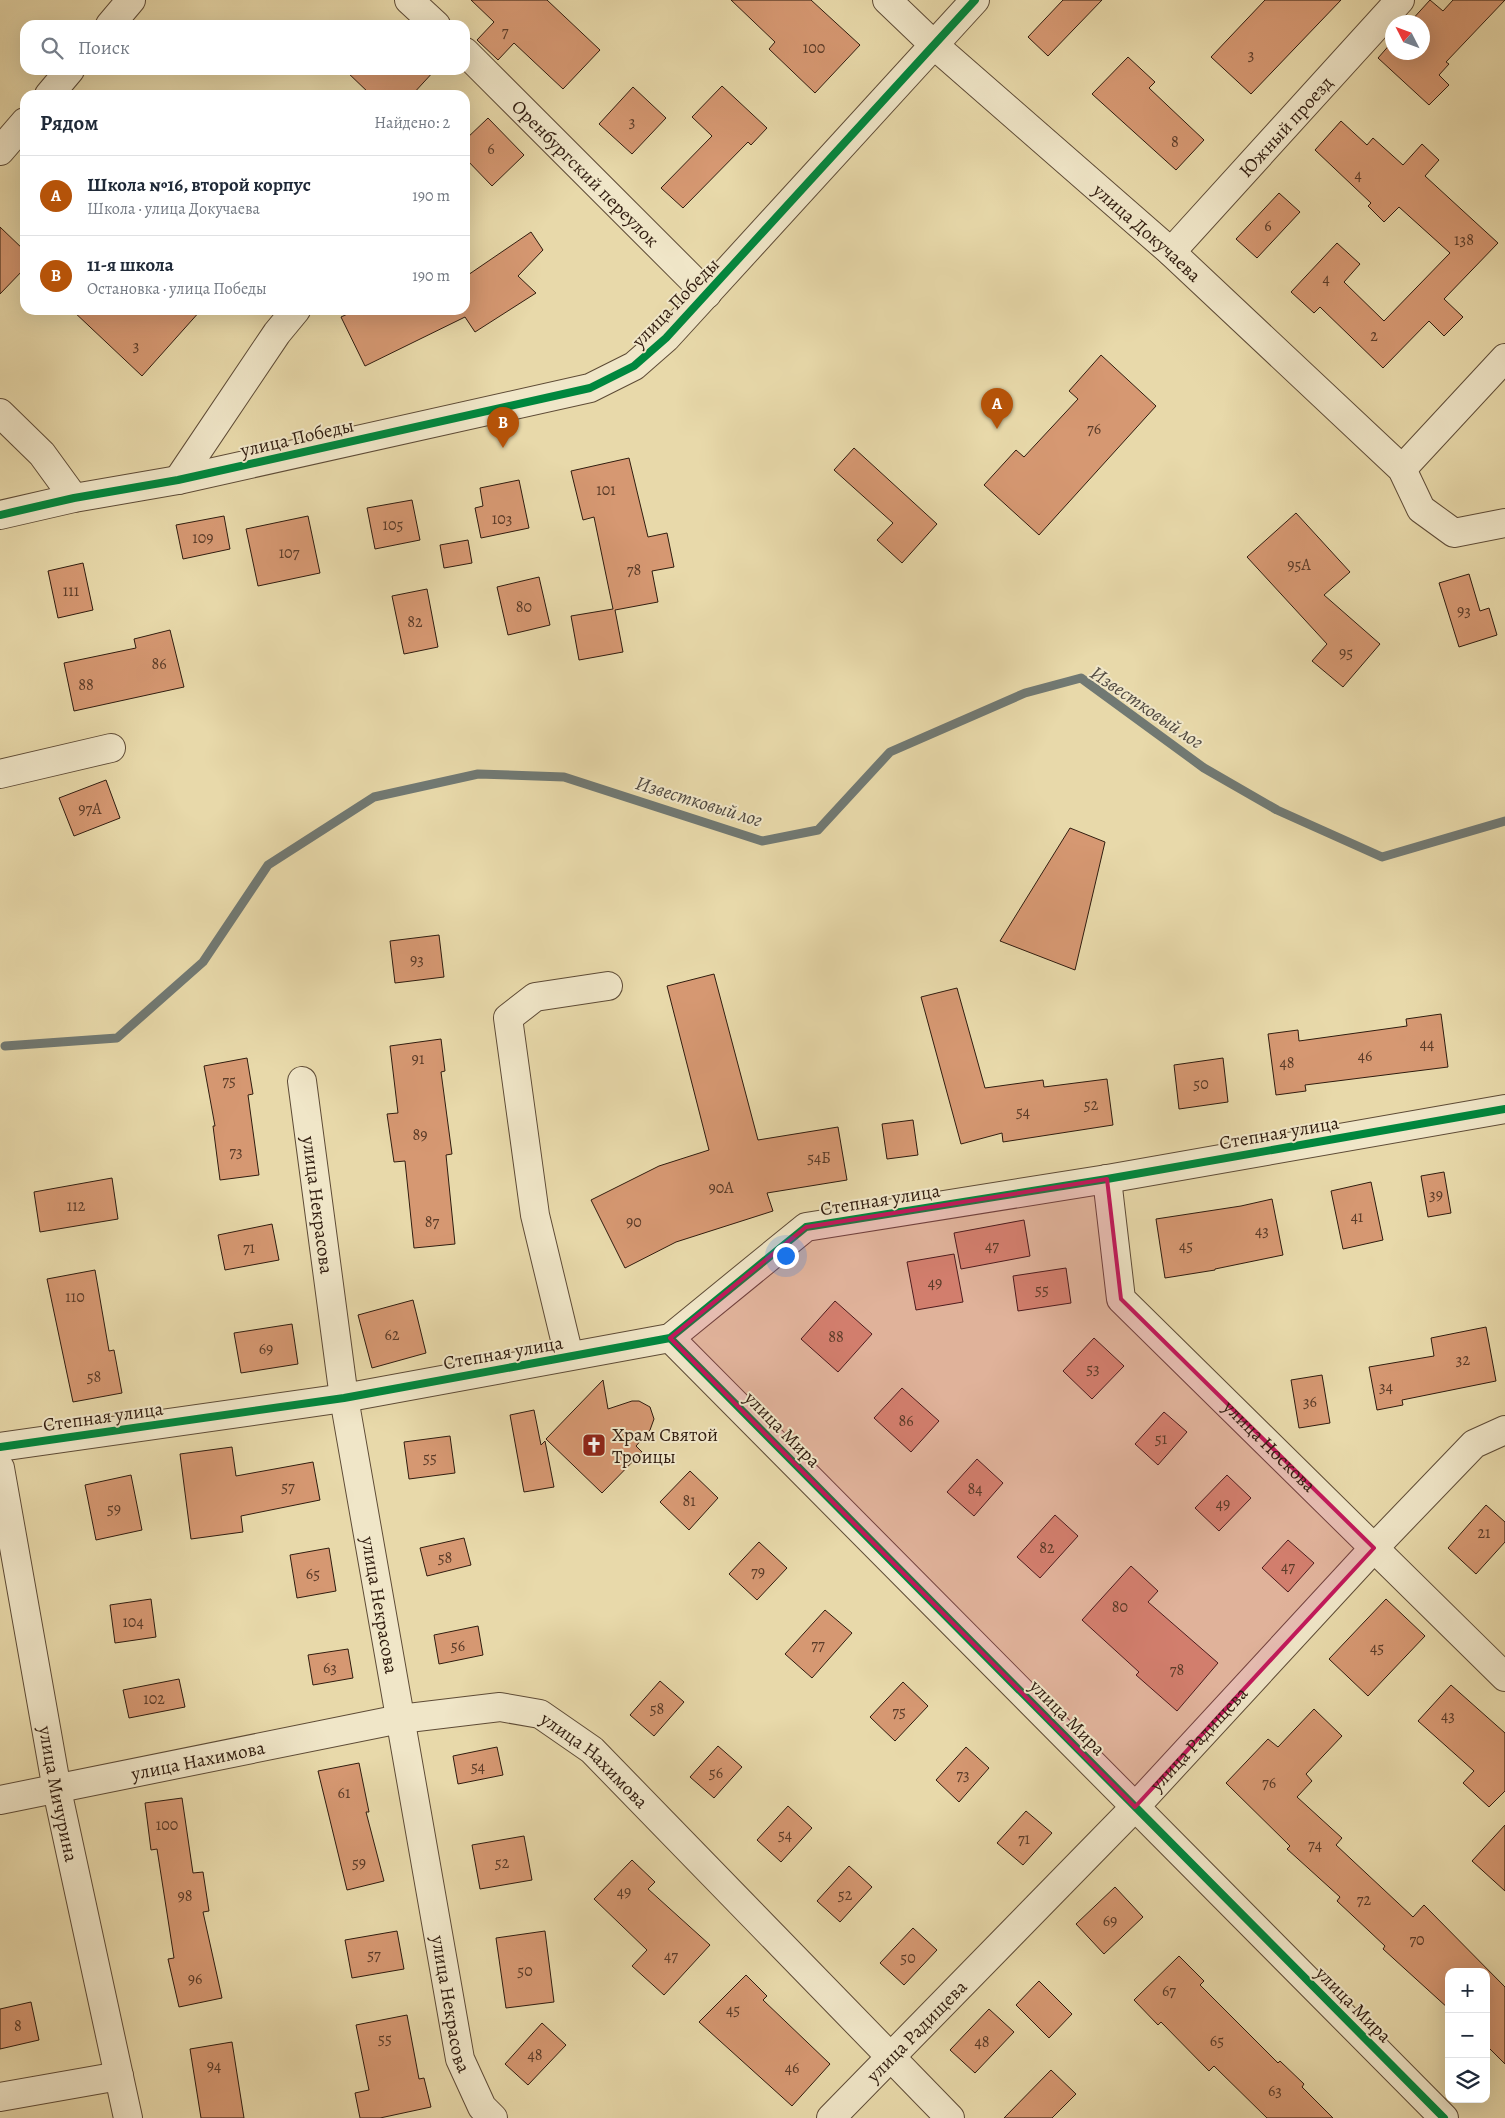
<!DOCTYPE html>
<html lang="ru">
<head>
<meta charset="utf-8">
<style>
  body { margin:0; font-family:Alegreya,serif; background:#f2f2f3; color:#1f2937 }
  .controls { position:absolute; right:15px; bottom:15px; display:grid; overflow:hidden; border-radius:10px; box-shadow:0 5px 20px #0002 }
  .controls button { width:45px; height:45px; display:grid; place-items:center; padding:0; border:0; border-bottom:1px solid #e0e1e3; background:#fff; color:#1f2937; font:25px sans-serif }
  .compass { position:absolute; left:1385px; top:15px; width:45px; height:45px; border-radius:50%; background:#fff; box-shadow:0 5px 20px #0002; rotate:312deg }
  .you { position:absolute; left:785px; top:1255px; width:18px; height:18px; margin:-12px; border:4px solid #fff; border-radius:50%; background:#1a73e8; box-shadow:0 0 0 8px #1a73e833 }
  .badge { display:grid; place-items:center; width:32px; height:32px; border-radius:50%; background:#b45309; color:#fff; font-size:16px; font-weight:700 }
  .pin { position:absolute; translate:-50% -41px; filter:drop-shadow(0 1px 2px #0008) }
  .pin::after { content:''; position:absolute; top:26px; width:18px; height:15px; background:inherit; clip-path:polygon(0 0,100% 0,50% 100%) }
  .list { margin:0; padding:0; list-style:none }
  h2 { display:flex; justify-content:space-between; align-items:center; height:65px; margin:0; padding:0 20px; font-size:21px }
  h2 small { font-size:16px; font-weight:400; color:#747a83 }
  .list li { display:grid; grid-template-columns:32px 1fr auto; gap:15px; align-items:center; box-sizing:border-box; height:80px; padding:0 20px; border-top:1px solid #e0e1e3 }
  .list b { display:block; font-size:19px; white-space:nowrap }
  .list p { margin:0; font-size:16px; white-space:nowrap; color:#747a83 }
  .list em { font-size:16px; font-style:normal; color:#747a83 }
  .icon { flex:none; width:28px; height:28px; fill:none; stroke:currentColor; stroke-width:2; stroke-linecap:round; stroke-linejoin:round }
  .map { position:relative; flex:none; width:1505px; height:2118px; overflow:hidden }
  .search { position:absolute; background:#fff; box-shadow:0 5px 20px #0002; left:20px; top:20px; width:450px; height:55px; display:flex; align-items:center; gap:12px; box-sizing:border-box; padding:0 18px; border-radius:15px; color:#747a83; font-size:19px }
  .panel { position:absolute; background:#fff; box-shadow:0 5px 20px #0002; left:20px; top:90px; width:450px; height:225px; border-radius:15px }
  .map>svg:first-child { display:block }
</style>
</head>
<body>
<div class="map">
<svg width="1505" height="2118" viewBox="0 0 1505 2118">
  <rect width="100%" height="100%" fill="#e8d9aa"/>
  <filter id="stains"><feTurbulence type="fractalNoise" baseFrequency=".004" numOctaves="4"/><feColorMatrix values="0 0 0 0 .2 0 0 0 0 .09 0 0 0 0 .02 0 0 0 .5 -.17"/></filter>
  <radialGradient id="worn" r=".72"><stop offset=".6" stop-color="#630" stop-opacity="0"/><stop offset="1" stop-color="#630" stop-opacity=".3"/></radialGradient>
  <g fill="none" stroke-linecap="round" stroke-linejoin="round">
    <path stroke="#717973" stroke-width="9" d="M5 1046 117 1038 203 962 268 865 374 797 478 774 564 777 762 841 818 830 890 752 1025 693 1081 678 1204 768 1277 810 1382 857 1505 821"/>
  </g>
  <path fill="#d69872" stroke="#301c0f" d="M471 0H547L600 50 563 89 514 43 498 60 477 40 494 22Z
    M731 0H811L860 45 815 93 769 49 775 42Z
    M1063 0H1102L1048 56 1028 37Z
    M1265 0H1341L1251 94 1211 57Z
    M1430 0 1443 11 1453 0H1505L1446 62 1449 64 1439 75 1449 85 1429 105 1378 58 1392 42V52H1422V22H1410Z
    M1128 57 1155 82 1149 88 1204 140 1176 170 1092 94Z
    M345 70H435L412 95H371Z
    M722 86 767 128 751 145 748 142 683 208 661 188 712 136 692 117Z
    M633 87 666 118 632 154 599 124Z
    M488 118 524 155 492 186 465 158V140Z
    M1341 121 1367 145 1373 138 1403 165 1422 144 1439 160 1425 176 1498 243 1444 299 1463 317 1444 336 1429 321 1383 368 1320 307 1314 313 1291 292 1337 243 1360 264 1344 282 1384 321 1450 253 1399 207 1384 222 1368 206 1371 203 1315 150Z
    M1279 193 1300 212 1257 258 1236 239Z
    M0 227 25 251V268L0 294Z
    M531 232 543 250 518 276 536 293 475 332 465 317 365 366 341 317 356 310H465V277Z
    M72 310H201L142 376Z
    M1101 355 1156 406 1039 535 984 485 1016 450 1024 457 1078 399 1069 391Z
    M854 448 937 524 902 563 877 540 893 523 834 470Z
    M629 458 648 537 667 533 674 567 652 571 658 602 615 610 623 652 579 660 571 616 613 609 594 517 583 520 571 471Z
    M519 480 529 528 481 538 475 508 483 506 480 488Z
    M412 500 420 540 375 549 367 508Z
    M1296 513 1350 572 1324 595 1380 644 1343 687 1312 661 1327 644 1247 557Z
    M224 516 230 549 183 559 176 525Z
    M308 516 320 573 258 586 246 529Z
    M468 540 472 563 444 568 440 545Z
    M83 563 93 610 58 618 48 571Z
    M1469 574 1480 611 1489 608 1497 635 1459 647 1439 583Z
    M539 577 550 625 508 635 497 587Z
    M427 589 438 647 404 654 392 596Z
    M170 630 184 687 74 711 64 663 136 648 134 639Z
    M106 780 120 818 74 836 59 798Z
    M1070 828 1105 842 1075 970 1000 941Z
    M439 935 444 977 395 983 390 941Z
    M714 974 758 1140 838 1127 847 1180 767 1193 773 1211 676 1242 625 1268 591 1200 659 1166 709 1150 667 986Z
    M957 988 985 1088 1043 1080 1044 1087 1107 1079 1113 1125 1003 1142 1002 1133 961 1144 921 997Z
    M1441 1014 1448 1067 1305 1085 1306 1091 1276 1095 1268 1034 1298 1030 1299 1041 1407 1026 1406 1019Z
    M441 1039 445 1071 441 1072 452 1154 446 1155 455 1244 414 1248 405 1161 394 1162 387 1114 398 1113 390 1046Z
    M247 1058 253 1094 248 1095 259 1175 220 1180 213 1126H215L204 1066Z
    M1223 1058 1228 1102 1179 1109 1174 1065Z
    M913 1120 918 1155 887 1159 882 1124Z
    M1444 1172 1451 1213 1428 1217 1421 1176Z
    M112 1178 118 1219 40 1232 34 1192Z
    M1371 1182 1383 1240 1343 1249 1331 1191Z
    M1272 1199 1283 1255 1215 1269V1270L1165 1278 1156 1219 1241 1206Z
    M1024 1220 1030 1256 961 1269 954 1233Z
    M272 1224 279 1260 225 1270 218 1235Z
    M954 1254 963 1302 916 1310 907 1262Z
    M1066 1268 1071 1303 1018 1311 1013 1276Z
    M95 1270 109 1351 114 1350 122 1393 73 1402 47 1279Z
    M413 1300 426 1353 372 1368 358 1315Z
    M835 1301 872 1334 838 1372 801 1339Z
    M292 1324 298 1364 241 1373 234 1333Z
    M1486 1327 1496 1381 1402 1400 1403 1405 1377 1410 1369 1367 1434 1356 1431 1338Z
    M1094 1338 1124 1366 1092 1399 1063 1371Z
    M1322 1375 1330 1423 1299 1428 1291 1380Z
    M603 1380 608 1409 632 1401H639L650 1407 654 1419 650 1430 636 1446 642 1452 602 1493 546 1439Z
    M902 1388 939 1421 911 1452 874 1418Z
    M534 1410 541 1445 545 1441 554 1487 524 1492 510 1415Z
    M1164 1412 1187 1432 1158 1465 1135 1444Z
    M450 1436 455 1473 409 1479 404 1442Z
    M232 1447 236 1476 313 1462 320 1500 241 1516 243 1532 191 1539 180 1454Z
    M977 1459 1003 1483 974 1516 947 1492Z
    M690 1471 718 1498 689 1530 660 1502Z
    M131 1475 142 1530 96 1540 85 1485Z
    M1227 1475 1251 1498 1219 1531 1195 1508Z
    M1486 1505 1505 1522V1542L1476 1574 1448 1548Z
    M1055 1515 1078 1536 1040 1578 1017 1557Z
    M464 1538 471 1565 427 1576 420 1548Z
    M1288 1540 1314 1563 1288 1592 1262 1568Z
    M759 1542 787 1568 757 1600 729 1574Z
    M329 1548 336 1591 297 1598 290 1555Z
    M1131 1566 1158 1591 1148 1602 1218 1663 1177 1711 1136 1675 1139 1672 1082 1620Z
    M151 1599 156 1637 115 1643 110 1605Z
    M1386 1599 1425 1636 1368 1696 1329 1659Z
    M825 1610 852 1633 812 1678 785 1654Z
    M478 1626 483 1655 439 1664 434 1635Z
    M348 1649 353 1678 313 1685 308 1655Z
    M179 1679 185 1707 129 1718 123 1690Z
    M660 1681 684 1702 654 1736 630 1715Z
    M903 1682 928 1706 895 1741 870 1717Z
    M1451 1685 1505 1733V1791L1489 1807 1463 1783 1474 1771 1418 1721Z
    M1314 1709 1342 1736 1306 1774 1312 1781 1297 1797 1342 1838 1336 1845 1413 1917 1424 1905 1505 1987V2064L1486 2045V1972H1449V2009L1383 1949 1385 1946 1337 1901 1340 1897 1287 1849 1290 1846 1226 1783 1268 1739 1278 1747Z
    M718 1746 742 1767 714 1798 690 1777Z
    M497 1747 503 1775 458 1784 453 1756Z
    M966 1747 989 1768 959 1802 936 1780Z
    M359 1763 369 1812H366L384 1881 347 1890 318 1771Z
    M182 1798 193 1873 203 1872 209 1911 203 1912 222 1998 179 2007 168 1959 174 1958 157 1849 151 1850 145 1803Z
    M788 1806 812 1828 781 1862 757 1840Z
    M1026 1811 1052 1833 1023 1865 997 1843Z
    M1505 1825V1891L1472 1861Z
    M524 1836 532 1880 480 1889 472 1845Z
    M632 1860 655 1882 648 1889 710 1945 664 1995 632 1966 647 1950 594 1899Z
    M849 1866 872 1887 840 1922 817 1901Z
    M1115 1887 1143 1917 1104 1954 1076 1924Z
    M913 1928 937 1950 904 1985 880 1963Z
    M397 1931 404 1969 352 1978 345 1940Z
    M545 1931 554 2002 506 2008 496 1938Z
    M1179 1956 1204 1981 1200 1985 1278 2063 1280 2061 1304 2084 1302 2087 1333 2118H1267L1214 2066 1209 2071 1161 2022 1158 2025 1134 2000Z
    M746 1975 767 1996 763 2000 830 2064 792 2106 699 2022Z
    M1039 1981 1072 2014 1049 2038 1016 2005Z
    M31 2002 39 2040 0 2049V2009Z
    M989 2009 1014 2032 975 2073 950 2050Z
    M407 2015 419 2079 424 2078 431 2107 380 2118H360L355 2093 369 2090 356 2025Z
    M542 2023 566 2045 528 2085 505 2064Z
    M232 2042 244 2118H201L190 2049Z
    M1051 2070 1076 2094 1052 2118H1004Z"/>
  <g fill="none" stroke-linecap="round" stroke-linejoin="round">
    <g stroke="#5e4b36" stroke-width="30">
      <g id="minor">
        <path d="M409 0 436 25"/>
        <path id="s1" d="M887 0 934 45 1171 252 1402 469 1421 509 1454 533 1505 523"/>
        <path d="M110 25 131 0"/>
        <path id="s2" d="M465 52 707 294"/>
        <path d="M49 95 70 70"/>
        <path d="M0 151 25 122"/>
        <path id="s3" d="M1171 252 1400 0"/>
        <path d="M0 413 42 454 74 498"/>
        <path d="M1402 469 1505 358"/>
        <path d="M178 480 277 333 296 310"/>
        <path d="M0 515 74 498 178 480 590 388 634 366 666 338 975 0"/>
        <path d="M0 774 111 748"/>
        <path id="s4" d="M302 1081 344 1398 460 2059 482 2107 493 2118"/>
        <path id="s5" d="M1107 1179 1121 1299 1505 1677"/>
        <path d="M670 1338 1444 2118"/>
        <path d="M569 1356 535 1215 508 1018 535 997 608 986"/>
        <path d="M0 1447 344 1398 670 1338 806 1227 1107 1179 1505 1109"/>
        <path id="s6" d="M0 1468 57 1790 128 2118"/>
        <path id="s7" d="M0 1800 400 1719 500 1707 540 1714 592 1750 950 2118"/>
        <path d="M0 2097 119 2076"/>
        <path id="s8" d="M831 2118 1135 1807 1374 1548 1474 1444 1505 1430"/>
      </g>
    </g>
    <use href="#minor" stroke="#f0e6c8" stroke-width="28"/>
    <g stroke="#f0e6c8" stroke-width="11">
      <path id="cycleway" d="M0 515 74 498 178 480 590 388 634 366 666 338 975 0
        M670 1338 1444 2118
        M0 1447 344 1398 670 1338 806 1227 1107 1179 1505 1109"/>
    </g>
    <use href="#cycleway" stroke="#00873e" stroke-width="8"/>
  </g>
  <path fill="#c2185b" fill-opacity="0.2" stroke="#c2185b" stroke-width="4" stroke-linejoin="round" d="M1107 1179 1121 1299 1374 1548 1135 1807 670 1338 806 1227Z"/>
  <defs>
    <g id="church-square" transform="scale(1.25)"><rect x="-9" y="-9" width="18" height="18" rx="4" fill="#8f2418" stroke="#f0e6c8"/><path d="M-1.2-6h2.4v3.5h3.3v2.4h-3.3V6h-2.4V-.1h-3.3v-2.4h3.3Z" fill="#fff"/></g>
  </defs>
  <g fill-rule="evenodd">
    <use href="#church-square" x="594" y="1445"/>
  </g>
  <g text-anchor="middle" stroke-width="4" stroke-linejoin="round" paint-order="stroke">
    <g font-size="16" fill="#5a3b28">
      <text x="505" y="37">7</text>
      <text x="814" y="53">100</text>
      <text x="1251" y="60">3</text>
      <text x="632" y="127">3</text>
      <text x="1175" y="147">8</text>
      <text x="491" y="154">6</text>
      <text x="1358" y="180">4</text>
      <text x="1268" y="231">6</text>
      <text x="1464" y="245">138</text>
      <text x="1326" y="284">4</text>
      <text x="1374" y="341">2</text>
      <text x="136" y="351">3</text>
      <text x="1094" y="434">76</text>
      <text x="606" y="495">101</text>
      <text x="502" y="524">103</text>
      <text x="393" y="530">105</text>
      <text x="203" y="543">109</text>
      <text x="289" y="558">107</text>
      <text x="1299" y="570">95А</text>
      <text x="634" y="575">78</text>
      <text x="71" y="596">111</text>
      <text x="524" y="612">80</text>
      <text x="1464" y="616">93</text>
      <text x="415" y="627">82</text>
      <text x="1346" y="658">95</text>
      <text x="159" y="669">86</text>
      <text x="86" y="690">88</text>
      <text x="90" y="814">97А</text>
      <text x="417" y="965">93</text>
      <text x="1427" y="1049">44</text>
      <text x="1365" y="1061">46</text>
      <text x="418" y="1064">91</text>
      <text x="1287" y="1068">48</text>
      <text x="229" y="1086">75</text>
      <text x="1201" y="1089">50</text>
      <text x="1091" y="1110">52</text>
      <text x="1023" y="1117">54</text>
      <text x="420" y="1140">89</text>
      <text x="236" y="1157">73</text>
      <text x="819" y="1163">54Б</text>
      <text x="721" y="1193">90А</text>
      <text x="1436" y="1200">39</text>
      <text x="76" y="1211">112</text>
      <text x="1357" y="1222">41</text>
      <text x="432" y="1227">87</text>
      <text x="634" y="1227">90</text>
      <text x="1262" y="1236">43</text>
      <text x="992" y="1251">47</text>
      <text x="1186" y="1251">45</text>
      <text x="249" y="1253">71</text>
      <text x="935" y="1288">49</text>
      <text x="1042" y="1295">55</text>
      <text x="75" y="1302">110</text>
      <text x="392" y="1340">62</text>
      <text x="836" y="1342">88</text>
      <text x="266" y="1354">69</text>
      <text x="1463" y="1365">32</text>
      <text x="1093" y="1374">53</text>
      <text x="94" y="1382">58</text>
      <text x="1386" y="1392">34</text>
      <text x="1310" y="1407">36</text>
      <text x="906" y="1426">86</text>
      <text x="1161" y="1444">51</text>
      <text x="430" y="1463">55</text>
      <text x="288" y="1492">57</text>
      <text x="975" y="1494">84</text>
      <text x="689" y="1506">81</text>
      <text x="1223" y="1509">49</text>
      <text x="114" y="1514">59</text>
      <text x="1484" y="1538">21</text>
      <text x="1047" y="1553">82</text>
      <text x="445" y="1563">58</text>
      <text x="1288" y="1572">47</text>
      <text x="758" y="1577">79</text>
      <text x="313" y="1579">65</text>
      <text x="1120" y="1612">80</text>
      <text x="133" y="1627">104</text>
      <text x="818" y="1650">77</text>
      <text x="458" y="1651">56</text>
      <text x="1377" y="1653">45</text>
      <text x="330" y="1673">63</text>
      <text x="1177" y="1675">78</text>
      <text x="154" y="1704">102</text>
      <text x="657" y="1714">58</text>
      <text x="899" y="1717">75</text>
      <text x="1448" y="1721">43</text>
      <text x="478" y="1772">54</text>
      <text x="716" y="1778">56</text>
      <text x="963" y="1780">73</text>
      <text x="1269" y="1788">76</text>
      <text x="344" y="1798">61</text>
      <text x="167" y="1830">100</text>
      <text x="785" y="1840">54</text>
      <text x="1024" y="1844">71</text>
      <text x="1315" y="1850">74</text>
      <text x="359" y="1868">59</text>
      <text x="502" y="1868">52</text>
      <text x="624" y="1897">49</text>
      <text x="845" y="1900">52</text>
      <text x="185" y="1901">98</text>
      <text x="1364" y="1905">72</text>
      <text x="1110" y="1926">69</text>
      <text x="1417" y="1945">70</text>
      <text x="374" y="1960">57</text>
      <text x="671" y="1961">47</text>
      <text x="908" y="1963">50</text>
      <text x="525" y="1976">50</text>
      <text x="195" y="1984">96</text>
      <text x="1169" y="1996">67</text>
      <text x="733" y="2015">45</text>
      <text x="18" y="2031">8</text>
      <text x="385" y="2044">55</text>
      <text x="1217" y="2046">65</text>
      <text x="982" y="2047">48</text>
      <text x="535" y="2060">48</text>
      <text x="214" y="2071">94</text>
      <text x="792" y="2073">46</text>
      <text x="1275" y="2096">63</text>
    </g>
    <g font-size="19" fill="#301c0f" stroke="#f0e6c8">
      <text dy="7" stroke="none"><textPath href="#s3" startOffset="170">Южный проезд</textPath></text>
      <text dy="7" stroke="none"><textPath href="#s2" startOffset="171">Оренбургский переулок</textPath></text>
      <text dy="7" stroke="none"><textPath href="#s1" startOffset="349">улица Докучаева</textPath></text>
      <text transform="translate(675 302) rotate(-46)" y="7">улица Победы</text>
      <text transform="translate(297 437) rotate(-13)" y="7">улица Победы</text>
      <text transform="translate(1279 1132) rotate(-10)" y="7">Степная улица</text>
      <text transform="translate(880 1199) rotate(-9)" y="7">Степная улица</text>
      <text dy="7" stroke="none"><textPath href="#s4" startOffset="125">улица Некрасова</textPath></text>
      <text transform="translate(503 1352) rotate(-10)" y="7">Степная улица</text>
      <text transform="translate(103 1416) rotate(-8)" y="7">Степная улица</text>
      <text transform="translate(783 1429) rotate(45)" y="7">улица Мира</text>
      <text dy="7" stroke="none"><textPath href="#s5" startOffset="330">улица Носкова</textPath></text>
      <text dy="7" stroke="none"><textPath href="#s4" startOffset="530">улица Некрасова</textPath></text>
      <text transform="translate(1068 1717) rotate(45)" y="7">улица Мира</text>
      <text dy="7" stroke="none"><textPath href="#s8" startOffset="528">улица Радищева</textPath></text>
      <text dy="7" stroke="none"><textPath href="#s7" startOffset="202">улица Нахимова</textPath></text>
      <text dy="7" stroke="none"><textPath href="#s7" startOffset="621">улица Нахимова</textPath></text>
      <text dy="7" stroke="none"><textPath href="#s6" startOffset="331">улица Мичурина</textPath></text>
      <text dy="7" stroke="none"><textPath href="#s4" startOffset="935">улица Некрасова</textPath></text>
      <text transform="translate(1354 2004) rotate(45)" y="7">улица Мира</text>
      <text dy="7" stroke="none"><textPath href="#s8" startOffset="122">улица Радищева</textPath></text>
    </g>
    <g font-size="19" fill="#301c0f" stroke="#f0e6c8" text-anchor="start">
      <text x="612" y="1441">Храм Святой<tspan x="612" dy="22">Троицы</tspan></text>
    </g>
    <g font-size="20" font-style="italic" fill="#514a41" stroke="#f0e6c8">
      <text transform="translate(1147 707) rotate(34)" y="7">Известковый лог</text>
      <text transform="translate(699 801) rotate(17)" y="7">Известковый лог</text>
    </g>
  </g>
  <rect width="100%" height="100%" filter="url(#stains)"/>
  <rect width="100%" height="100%" fill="url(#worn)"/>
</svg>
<div class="controls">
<button>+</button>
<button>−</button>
<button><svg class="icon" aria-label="layers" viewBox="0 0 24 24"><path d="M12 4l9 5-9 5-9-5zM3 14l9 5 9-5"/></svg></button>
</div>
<svg class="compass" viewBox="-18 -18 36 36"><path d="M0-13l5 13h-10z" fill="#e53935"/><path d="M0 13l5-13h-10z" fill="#747a83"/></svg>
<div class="you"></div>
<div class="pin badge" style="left:997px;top:429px">A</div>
<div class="pin badge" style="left:503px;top:448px">B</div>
<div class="search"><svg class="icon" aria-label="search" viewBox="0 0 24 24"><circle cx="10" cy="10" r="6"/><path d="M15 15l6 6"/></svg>Поиск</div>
<section class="panel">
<h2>Рядом<small>Найдено: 2</small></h2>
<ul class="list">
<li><span class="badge">A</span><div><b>Школа №16, второй корпус</b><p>Школа · улица Докучаева</p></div><em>190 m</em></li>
<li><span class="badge">B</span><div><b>11-я школа</b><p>Остановка · улица Победы</p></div><em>190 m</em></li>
</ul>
</section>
</div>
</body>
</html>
